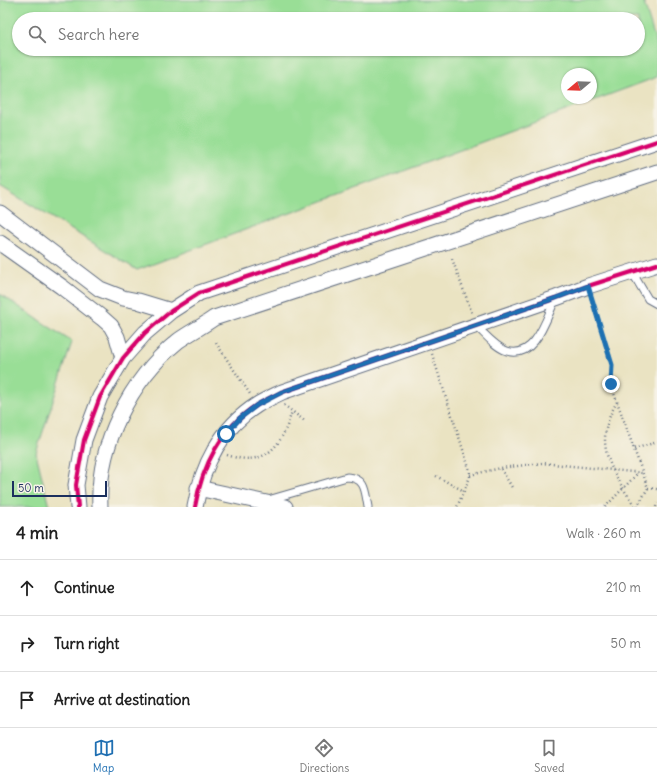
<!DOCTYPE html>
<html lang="en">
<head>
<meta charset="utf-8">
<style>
  body { margin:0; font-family:Delius,sans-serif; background:#f2f2f2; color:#222 }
  .compass { position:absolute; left:561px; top:68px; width:36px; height:36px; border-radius:50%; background:#fff; box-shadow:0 1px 3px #0004; rotate:251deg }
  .scale { position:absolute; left:12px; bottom:10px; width:95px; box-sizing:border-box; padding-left:4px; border:2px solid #1b2f5e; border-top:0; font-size:11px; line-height:14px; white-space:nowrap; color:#1b2f5e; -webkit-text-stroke:3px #f7f3e8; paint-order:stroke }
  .stop { position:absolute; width:12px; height:12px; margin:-9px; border:3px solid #1f6fb2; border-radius:50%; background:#fff }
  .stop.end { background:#1f6fb2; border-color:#fff; box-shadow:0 1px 4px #0008 }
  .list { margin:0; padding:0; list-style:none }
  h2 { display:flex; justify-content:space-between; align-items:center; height:52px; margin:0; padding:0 16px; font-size:17px }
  h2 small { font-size:13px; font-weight:400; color:#767676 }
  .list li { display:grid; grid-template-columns:26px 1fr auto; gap:12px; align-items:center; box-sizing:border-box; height:56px; padding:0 16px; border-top:1px solid #e0e0e0 }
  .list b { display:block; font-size:15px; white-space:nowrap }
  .list em { font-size:13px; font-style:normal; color:#767676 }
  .icon { flex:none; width:22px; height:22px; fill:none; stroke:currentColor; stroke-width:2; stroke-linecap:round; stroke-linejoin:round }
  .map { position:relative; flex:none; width:657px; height:507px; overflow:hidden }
  .search { position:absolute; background:#fff; box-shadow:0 1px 3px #0004; left:12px; right:12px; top:12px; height:44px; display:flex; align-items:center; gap:10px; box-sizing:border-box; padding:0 14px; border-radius:22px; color:#767676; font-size:15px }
  .sheet { height:220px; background:#fff }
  nav { display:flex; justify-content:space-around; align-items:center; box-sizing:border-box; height:56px; border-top:1px solid #e0e0e0; background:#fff; font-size:11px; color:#767676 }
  nav a { display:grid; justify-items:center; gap:2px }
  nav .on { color:#1f6fb2 }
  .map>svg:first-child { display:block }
</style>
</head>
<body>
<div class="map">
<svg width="657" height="507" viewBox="0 0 657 507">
  <rect width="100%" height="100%" fill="#f7f3e8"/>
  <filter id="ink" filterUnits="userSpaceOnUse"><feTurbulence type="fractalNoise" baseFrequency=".025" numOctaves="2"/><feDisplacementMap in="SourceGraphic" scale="8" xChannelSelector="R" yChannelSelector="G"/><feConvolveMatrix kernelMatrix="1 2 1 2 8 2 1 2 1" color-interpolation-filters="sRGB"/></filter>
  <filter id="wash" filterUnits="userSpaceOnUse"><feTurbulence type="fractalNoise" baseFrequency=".012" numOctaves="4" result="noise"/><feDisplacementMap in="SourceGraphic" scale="16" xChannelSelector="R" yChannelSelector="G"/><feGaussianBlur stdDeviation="0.9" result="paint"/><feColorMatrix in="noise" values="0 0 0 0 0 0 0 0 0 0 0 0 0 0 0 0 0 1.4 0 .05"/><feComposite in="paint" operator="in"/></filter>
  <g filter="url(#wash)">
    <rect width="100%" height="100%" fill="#eae3c2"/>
    <path fill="#99de96" stroke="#5a867a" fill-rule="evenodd" d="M0 0H643L657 45V77L137 270 0 186ZM19 19H638V49H19ZM567 74H591V98H567Z
      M0 294 72 342 36 453 49 507H0Z"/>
  </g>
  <g filter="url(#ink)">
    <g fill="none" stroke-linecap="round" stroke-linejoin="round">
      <g stroke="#636e81" stroke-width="9">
        <path id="lane" d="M632 272 648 299 657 304
          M476 326C485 334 495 347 507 351 535 360 546 319 555 300
          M268 500 347 477C366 478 365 491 368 507"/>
      </g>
      <g stroke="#636e81" stroke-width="17">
        <path id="street" d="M0 213 100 289 123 298 138 301 171 311
          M0 243 62 287 102 318 111 326 117 337 123 358
          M198 488 285 507
          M78 507 76 485 84 440 100 397 123 358 145 333 171 311 199 293 657 141
          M100 507C97 445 130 380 178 341 189 333 203 326 214 318L657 172
          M195 507C202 466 221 428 257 405 265 400 274 396 282 392L556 298 588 286 657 264"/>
      </g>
      <path stroke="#636e81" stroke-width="2.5" stroke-dasharray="1 3" stroke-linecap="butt" d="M452 259 472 313
        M591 298 612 365 611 385 648 488 637 507
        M216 343 250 394
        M432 354 470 471V477L457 507
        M617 402C591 445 612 470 635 507
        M284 405 306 422
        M634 449 657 442
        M227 455C266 468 282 446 292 411
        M501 469 513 489
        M470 475 501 468 542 463 643 473
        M436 476 464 491
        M648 488 657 489
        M605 507 638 473
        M656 507 657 503"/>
      <use href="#lane" stroke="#fff" stroke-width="7"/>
      <use href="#street" stroke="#fff" stroke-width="15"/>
      <g stroke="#f7f3e8" stroke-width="6">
        <path id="cycleway" d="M78 507 76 485 84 440 100 397 123 358 145 333 171 311 199 293 657 141
          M195 507C202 466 221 428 257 405 265 400 274 396 282 392L556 298 588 286 657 264"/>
      </g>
      <use href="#cycleway" stroke="#d6006c" stroke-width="4"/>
    </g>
  </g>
  <g fill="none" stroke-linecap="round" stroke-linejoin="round" filter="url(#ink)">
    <path stroke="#1f6fb2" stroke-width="5" d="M226 434 240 418 257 405 282 392 556 298 588 286 612 365 611 384"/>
  </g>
</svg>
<svg class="compass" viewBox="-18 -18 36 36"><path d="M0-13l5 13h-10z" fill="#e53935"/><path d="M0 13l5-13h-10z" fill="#767676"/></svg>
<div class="scale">50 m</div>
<div class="stop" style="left:226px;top:434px"></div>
<div class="stop end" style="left:611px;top:384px"></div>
<div class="search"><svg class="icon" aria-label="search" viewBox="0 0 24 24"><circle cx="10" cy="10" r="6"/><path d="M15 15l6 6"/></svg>Search here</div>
</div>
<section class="sheet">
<h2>4 min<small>Walk · 260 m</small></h2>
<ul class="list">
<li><svg class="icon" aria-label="ahead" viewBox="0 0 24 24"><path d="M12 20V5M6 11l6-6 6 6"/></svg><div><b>Continue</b></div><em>210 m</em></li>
<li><svg class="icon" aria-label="right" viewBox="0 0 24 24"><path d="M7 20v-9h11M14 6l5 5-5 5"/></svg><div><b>Turn right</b></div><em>50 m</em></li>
<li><svg class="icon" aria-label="arrive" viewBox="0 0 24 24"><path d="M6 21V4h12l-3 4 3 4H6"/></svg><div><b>Arrive at destination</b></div></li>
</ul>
</section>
<nav>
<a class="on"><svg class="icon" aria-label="map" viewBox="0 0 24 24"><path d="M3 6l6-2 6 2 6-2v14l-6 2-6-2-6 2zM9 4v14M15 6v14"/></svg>Map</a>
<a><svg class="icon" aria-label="directions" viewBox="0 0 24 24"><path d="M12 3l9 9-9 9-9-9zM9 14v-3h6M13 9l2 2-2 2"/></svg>Directions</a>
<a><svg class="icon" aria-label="saved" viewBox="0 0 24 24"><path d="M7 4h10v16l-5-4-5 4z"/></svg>Saved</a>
</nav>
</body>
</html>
